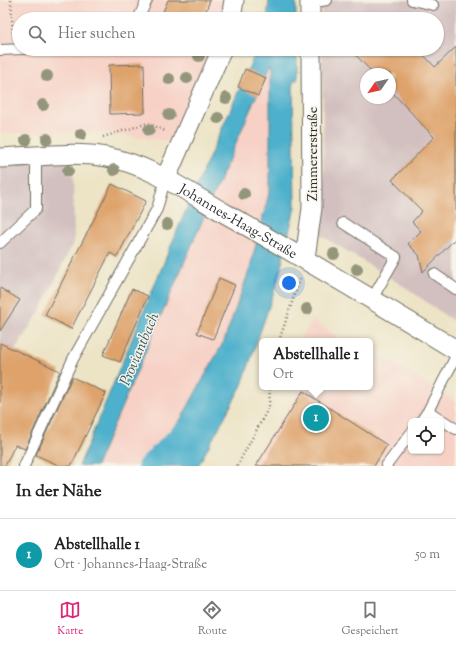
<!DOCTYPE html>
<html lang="de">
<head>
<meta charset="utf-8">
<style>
  body { margin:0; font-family:"Sorts Mill Goudy",serif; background:#f6f6f6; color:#222 }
  .controls { position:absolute; right:12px; bottom:12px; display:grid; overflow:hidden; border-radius:6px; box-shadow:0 1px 3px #0004 }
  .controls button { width:36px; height:36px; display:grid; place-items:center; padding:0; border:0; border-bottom:1px solid #e0e0e0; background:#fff; color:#222; font:20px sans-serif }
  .compass { position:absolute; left:360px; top:68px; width:36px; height:36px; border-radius:50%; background:#fff; box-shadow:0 1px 3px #0004; rotate:236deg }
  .you { position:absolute; left:289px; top:283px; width:14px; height:14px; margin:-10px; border:3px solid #fff; border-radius:50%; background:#1a73e8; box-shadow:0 0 0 6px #1a73e833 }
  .badge { display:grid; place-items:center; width:26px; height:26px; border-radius:50%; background:#db2777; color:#fff; font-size:13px; font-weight:700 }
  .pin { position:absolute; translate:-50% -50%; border:2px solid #fff; box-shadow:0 1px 4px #0006 }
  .popup { position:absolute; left:259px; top:338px; width:114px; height:52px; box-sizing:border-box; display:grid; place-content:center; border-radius:6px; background:#fff; filter:drop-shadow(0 1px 3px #0005); font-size:13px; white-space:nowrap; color:#767676 }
  .popup b { font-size:15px; color:#222 }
  .popup::after { content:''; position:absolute; left:50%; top:100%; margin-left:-8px; border:8px solid transparent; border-top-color:#fff }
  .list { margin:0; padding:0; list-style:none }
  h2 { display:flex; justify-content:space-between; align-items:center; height:52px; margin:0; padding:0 16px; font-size:17px }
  h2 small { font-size:13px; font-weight:400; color:#767676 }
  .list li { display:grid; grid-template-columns:26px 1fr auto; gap:12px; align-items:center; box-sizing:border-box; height:72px; padding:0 16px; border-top:1px solid #e0e0e0 }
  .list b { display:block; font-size:15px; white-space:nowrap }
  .list p { margin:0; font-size:13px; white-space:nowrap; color:#767676 }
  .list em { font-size:13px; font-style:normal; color:#767676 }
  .icon { flex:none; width:22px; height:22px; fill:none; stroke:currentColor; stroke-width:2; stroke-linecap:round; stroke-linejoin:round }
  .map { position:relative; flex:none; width:456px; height:466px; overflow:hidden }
  .search { position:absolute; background:#fff; box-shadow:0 1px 3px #0004; left:12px; right:12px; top:12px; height:44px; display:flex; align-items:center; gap:10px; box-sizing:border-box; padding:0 14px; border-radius:22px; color:#767676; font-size:15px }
  .sheet { height:124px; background:#fff }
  nav { display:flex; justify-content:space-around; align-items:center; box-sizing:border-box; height:56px; border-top:1px solid #e0e0e0; background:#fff; font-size:11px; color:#767676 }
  nav a { display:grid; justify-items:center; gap:2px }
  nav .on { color:#db2777 }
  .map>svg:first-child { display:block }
</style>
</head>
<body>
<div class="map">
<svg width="456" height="466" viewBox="0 0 456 466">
  <rect width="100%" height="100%" fill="#f7f3e8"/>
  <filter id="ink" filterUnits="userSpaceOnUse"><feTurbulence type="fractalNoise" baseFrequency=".025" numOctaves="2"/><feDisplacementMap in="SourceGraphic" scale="8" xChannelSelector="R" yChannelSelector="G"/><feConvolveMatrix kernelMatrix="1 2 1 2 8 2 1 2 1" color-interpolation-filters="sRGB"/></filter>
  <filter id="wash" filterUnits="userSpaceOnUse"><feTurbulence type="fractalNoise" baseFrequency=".012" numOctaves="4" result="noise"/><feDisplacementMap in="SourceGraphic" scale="16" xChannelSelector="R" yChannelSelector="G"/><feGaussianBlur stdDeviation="0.9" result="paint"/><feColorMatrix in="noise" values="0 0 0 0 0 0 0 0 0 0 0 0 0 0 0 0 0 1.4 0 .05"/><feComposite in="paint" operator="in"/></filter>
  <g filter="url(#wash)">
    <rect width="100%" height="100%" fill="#ede4c6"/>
    <path fill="#f7d1c6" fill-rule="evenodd" d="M0 0H233L230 19H19V49H217L176 142 100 132 0 133Z
      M267 69 270 70V189L250 268 224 341 155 466H96Z
      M313 320 340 339 349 336 358 341H299Z
      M370 349 456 402V466H249L303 387H370ZM411 421H441V451H411Z"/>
    <path fill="#d2bfbf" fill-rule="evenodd" d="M321 0H456V323L405 287 319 234 324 183 322 49H437V19H322ZM366 74H390V98H366Z
      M73 156 74 241 40 311 15 350 0 383V158Z"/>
    <path fill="#4db0cc" stroke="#3c6e7c" d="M269 0H296V19H267Z
      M257 49H297V80L293 81 295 207 278 280 242 385 198 466H155L224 341 250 268 270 189V70L268 69 96 466H79L180 224Z"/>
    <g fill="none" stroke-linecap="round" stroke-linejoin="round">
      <path stroke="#4db0cc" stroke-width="21" d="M148 466 183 432"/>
    </g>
    <g id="blocks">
      <path fill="#dea26a" d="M168 0H210L203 19H160Z
        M456 47V238L423 272 419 255 408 244 421 231 412 222 422 211 392 180 434 137 390 90V74H374L350 49H418L435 67Z
        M144 64 145 113 110 114 109 65Z
        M245 69 266 78 258 96 238 87Z
        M112 184 146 201 117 257 110 253 71 329 45 315Z
        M219 278 235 285 213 339 197 333Z
        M0 288 20 300 0 331Z
        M132 289 148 296 120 362 103 355Z
        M0 343 60 371 25 449 15 445 5 466H0Z
        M72 377 106 393 71 466H60L36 455Z
        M303 391 387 445 374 466H256Z"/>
    </g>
  </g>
  <g filter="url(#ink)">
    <use href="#blocks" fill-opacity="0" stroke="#6f6c61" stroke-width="1"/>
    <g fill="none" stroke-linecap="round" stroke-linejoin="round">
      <g stroke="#6f6c61" stroke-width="12">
        <path id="service" d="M412 0 433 5
          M310 3 327 0
          M138 19 147 0
          M0 50 24 49
          M343 223 396 257 372 299
          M0 243 36 209V157
          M434 274 456 289
          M428 411 456 429
          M421 421 428 411 456 356
          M24 466 73 359 157 209 165 180
          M386 466 411 433"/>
      </g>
      <g stroke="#6f6c61" stroke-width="21">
        <g id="minor">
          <path d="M310 0V19"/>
          <path d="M231 19 234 0"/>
          <path id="s1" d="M0 158C33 157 73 151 106 157 149 164 189 193 226 214 304 258 380 304 456 350"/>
          <path d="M165 180 222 49"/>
          <path d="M305 258 312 208 311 49"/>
        </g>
      </g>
      <path stroke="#6f6c61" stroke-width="2.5" stroke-dasharray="1 3" stroke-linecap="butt" d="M11 0 13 35
        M103 137 148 123 165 131
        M279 341 300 279
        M237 466 269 407 270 387"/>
      <use href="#service" stroke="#fff" stroke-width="10"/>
      <use href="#minor" stroke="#fff" stroke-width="19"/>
    </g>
    <g fill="#94967c">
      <circle cx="199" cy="56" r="6"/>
      <circle cx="47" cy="76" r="6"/>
      <circle cx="187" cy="78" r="6"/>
      <circle cx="169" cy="79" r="6"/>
      <circle cx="226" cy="98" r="6"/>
      <circle cx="43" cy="105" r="6"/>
      <circle cx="169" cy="115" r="6"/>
      <circle cx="218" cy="118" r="6"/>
      <circle cx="149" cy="130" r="6"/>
      <circle cx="81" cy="134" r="6"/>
      <circle cx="47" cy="139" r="6"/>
      <circle cx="26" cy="140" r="6"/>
      <circle cx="114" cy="170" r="6"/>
      <circle cx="68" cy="171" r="6"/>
      <circle cx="244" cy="194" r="6"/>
      <circle cx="167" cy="224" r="6"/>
      <circle cx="334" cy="254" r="6"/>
      <circle cx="357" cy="269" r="6"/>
      <circle cx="307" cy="309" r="6"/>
    </g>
  </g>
  <g text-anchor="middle" stroke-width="3" stroke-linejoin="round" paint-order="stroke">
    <g font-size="14" fill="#2b2b2b" stroke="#f7f3e8">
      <text transform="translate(312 154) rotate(-90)" y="5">Zimmererstraße</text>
      <text dy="5" stroke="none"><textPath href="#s1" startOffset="254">Johannes-Haag-Straße</textPath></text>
    </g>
    <g font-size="15" font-style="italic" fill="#375a63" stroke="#f7f3e8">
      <text transform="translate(139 349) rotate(-67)" y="5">Proviantbach</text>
    </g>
  </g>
</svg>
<div class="controls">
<button><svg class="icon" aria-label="locate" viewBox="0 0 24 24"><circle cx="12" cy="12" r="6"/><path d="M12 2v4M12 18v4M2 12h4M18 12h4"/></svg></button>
</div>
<svg class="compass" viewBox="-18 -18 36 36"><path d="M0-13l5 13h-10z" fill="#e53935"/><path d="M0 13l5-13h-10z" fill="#767676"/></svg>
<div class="you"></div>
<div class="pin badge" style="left:316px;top:418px;background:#0f9aa8">1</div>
<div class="popup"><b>Abstellhalle 1</b>Ort</div>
<div class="search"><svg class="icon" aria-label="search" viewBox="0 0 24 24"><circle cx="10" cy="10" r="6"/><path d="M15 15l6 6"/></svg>Hier suchen</div>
</div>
<section class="sheet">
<h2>In der Nähe<small></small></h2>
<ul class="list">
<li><span class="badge" style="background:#0f9aa8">1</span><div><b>Abstellhalle 1</b><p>Ort · Johannes-Haag-Straße</p></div><em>50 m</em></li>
</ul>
</section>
<nav>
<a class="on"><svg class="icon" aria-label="map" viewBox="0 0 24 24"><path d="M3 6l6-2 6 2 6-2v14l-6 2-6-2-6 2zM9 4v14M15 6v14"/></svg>Karte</a>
<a><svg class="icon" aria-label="directions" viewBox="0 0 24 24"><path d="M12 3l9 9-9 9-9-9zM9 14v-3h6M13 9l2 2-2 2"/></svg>Route</a>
<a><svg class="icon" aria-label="saved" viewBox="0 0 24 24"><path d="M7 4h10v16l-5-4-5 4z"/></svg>Gespeichert</a>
</nav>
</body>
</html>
